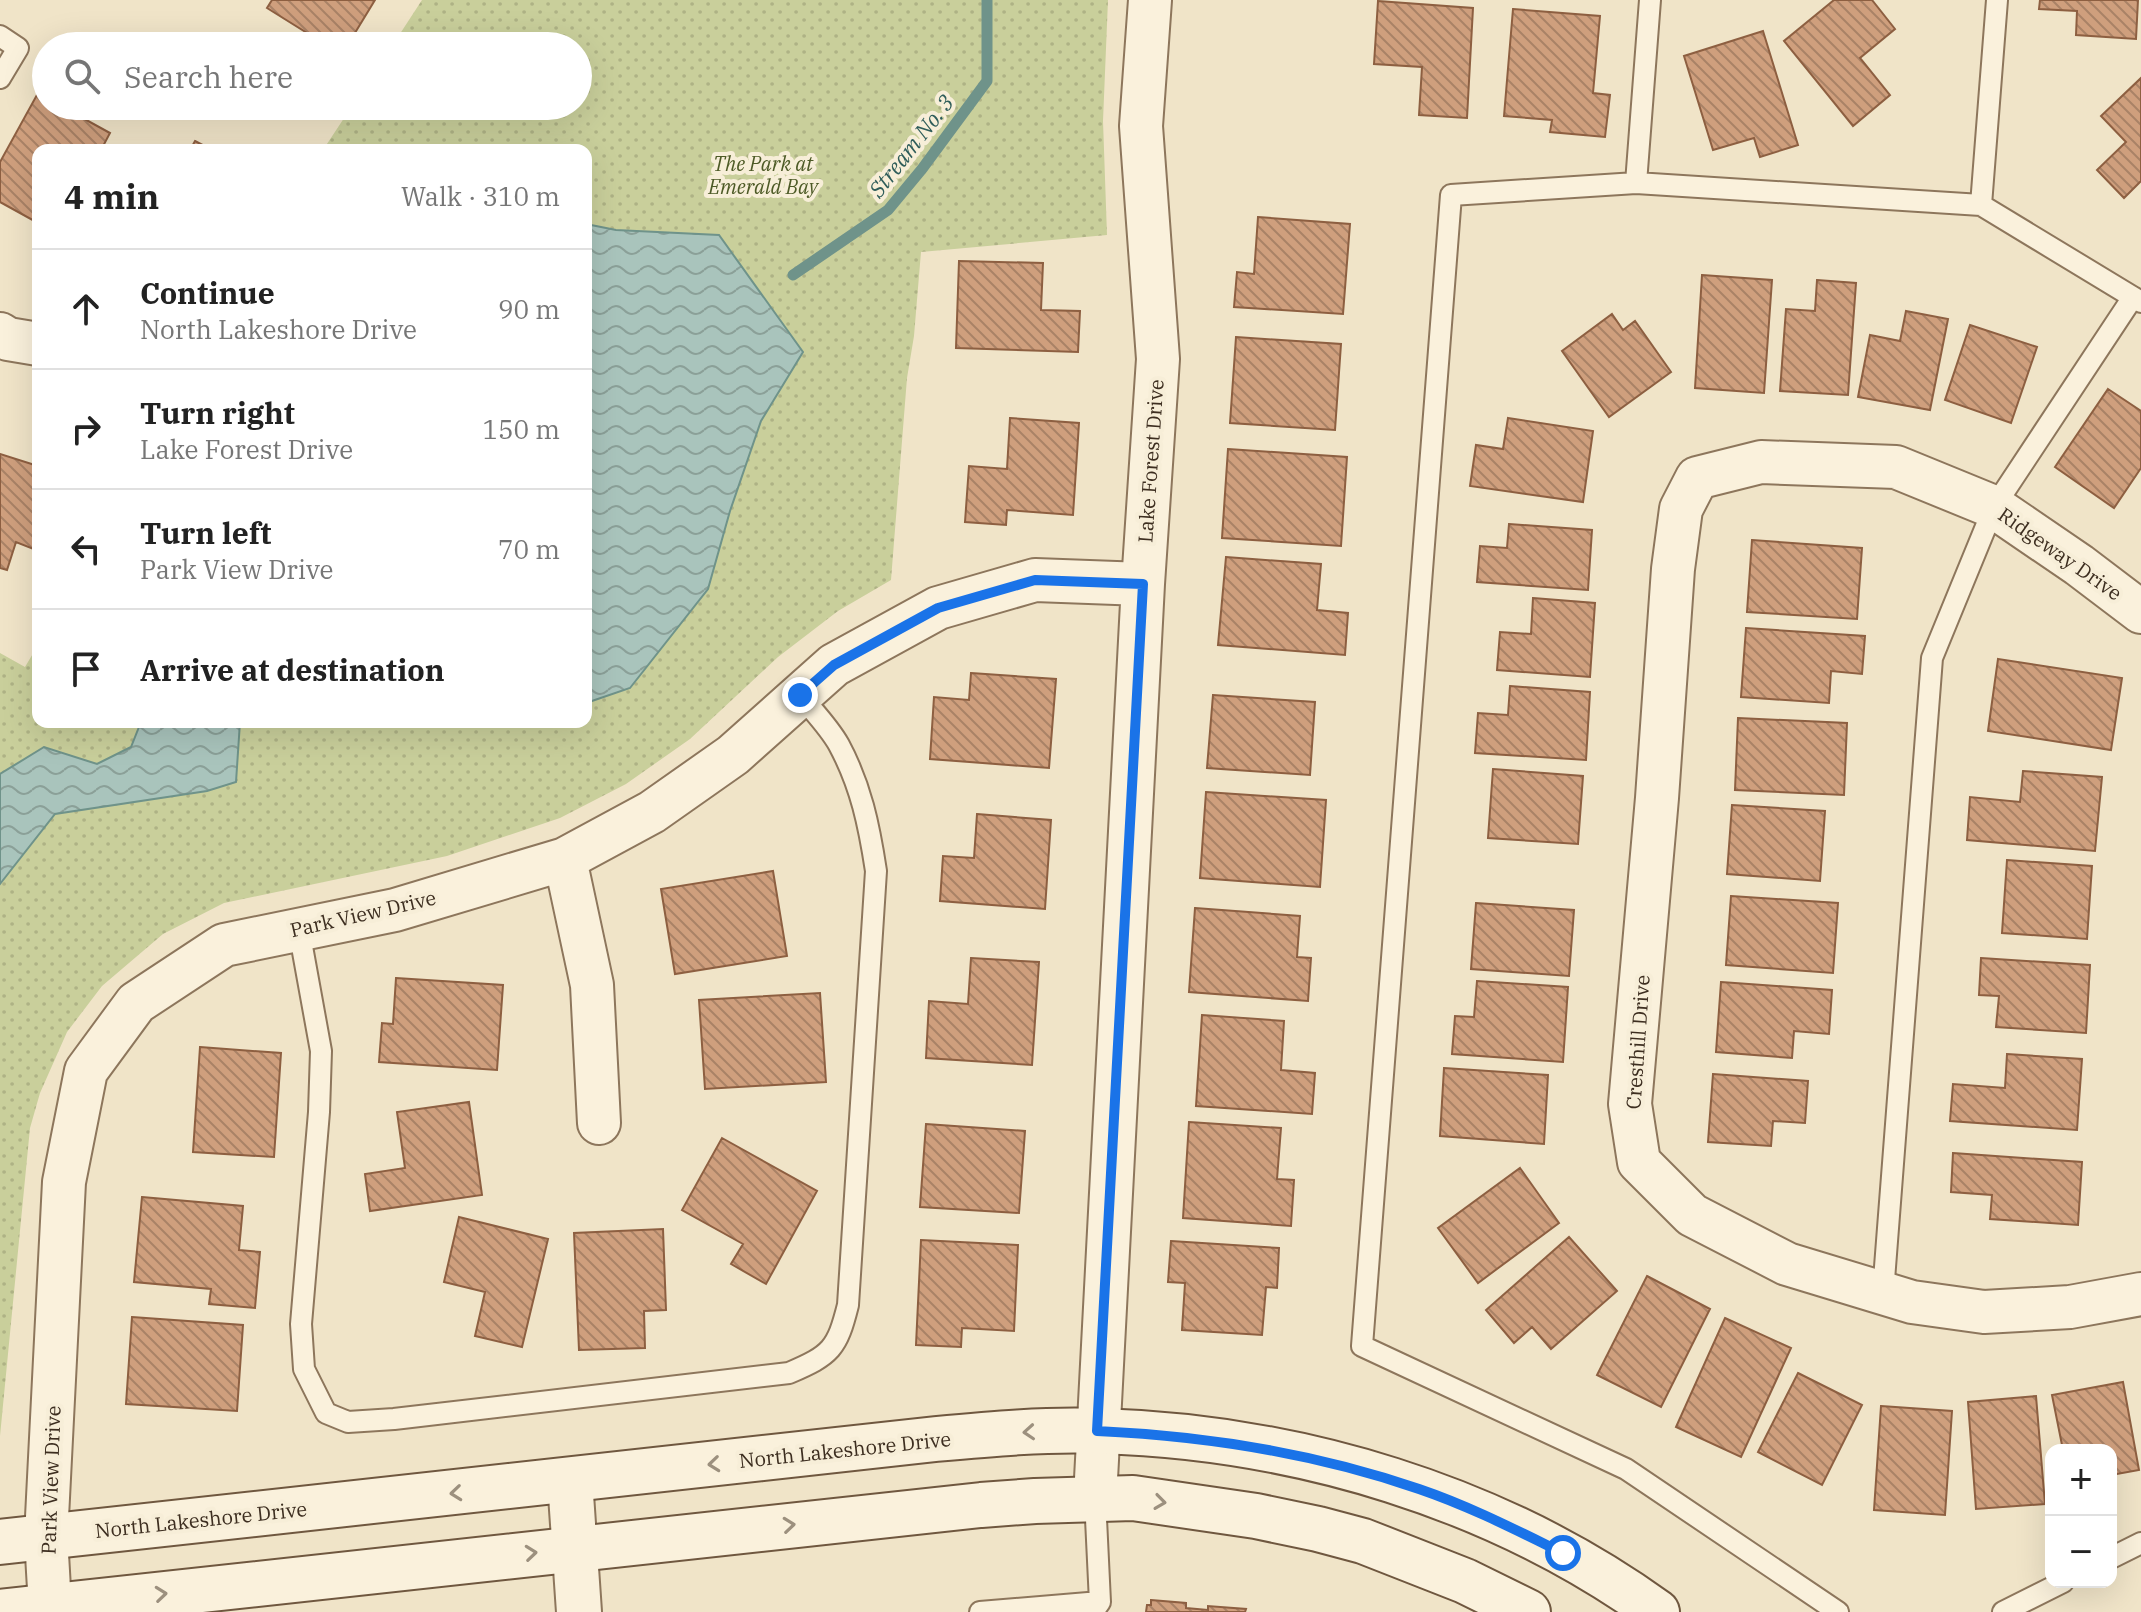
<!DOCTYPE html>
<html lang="en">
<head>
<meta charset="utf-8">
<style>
  body { margin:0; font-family:"IBM Plex Serif",serif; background:#f6f6f6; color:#222 }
  .controls { position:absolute; right:24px; bottom:24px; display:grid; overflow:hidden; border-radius:16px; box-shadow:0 8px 32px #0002 }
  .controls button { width:72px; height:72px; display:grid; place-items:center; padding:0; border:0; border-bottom:2px solid #e0e0e0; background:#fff; color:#222; font:40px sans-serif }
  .stop { position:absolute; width:24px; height:24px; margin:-18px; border:6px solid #1a73e8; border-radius:50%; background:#fff }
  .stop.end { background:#1a73e8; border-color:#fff; box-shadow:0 2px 8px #0008 }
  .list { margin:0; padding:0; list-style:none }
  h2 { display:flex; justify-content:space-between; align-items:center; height:104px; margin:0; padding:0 32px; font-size:34px }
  h2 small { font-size:26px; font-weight:400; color:#767676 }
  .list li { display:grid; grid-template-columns:52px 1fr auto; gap:24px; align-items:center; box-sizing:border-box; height:120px; padding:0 32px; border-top:2px solid #e0e0e0 }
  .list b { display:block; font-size:30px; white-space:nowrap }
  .list p { margin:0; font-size:26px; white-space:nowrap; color:#767676 }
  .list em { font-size:26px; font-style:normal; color:#767676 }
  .icon { flex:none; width:44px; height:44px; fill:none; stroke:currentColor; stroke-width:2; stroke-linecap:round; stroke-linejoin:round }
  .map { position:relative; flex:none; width:2141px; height:1612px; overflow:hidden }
  .search { position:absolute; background:#fff; box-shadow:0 8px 32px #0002; left:32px; top:32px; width:560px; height:88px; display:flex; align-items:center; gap:20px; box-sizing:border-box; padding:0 28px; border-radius:44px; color:#767676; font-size:30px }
  .panel { position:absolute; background:#fff; box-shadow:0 8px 32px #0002; left:32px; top:144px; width:560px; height:584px; border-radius:16px }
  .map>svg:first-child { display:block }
</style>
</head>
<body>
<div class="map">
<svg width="2141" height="1612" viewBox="0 0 2141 1612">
  <defs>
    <pattern id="park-dots" width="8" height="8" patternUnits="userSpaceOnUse" patternTransform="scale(2)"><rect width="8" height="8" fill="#c9cf9b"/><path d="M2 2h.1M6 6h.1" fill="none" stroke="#aeb285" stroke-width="1.8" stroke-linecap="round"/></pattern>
    <pattern id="water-waves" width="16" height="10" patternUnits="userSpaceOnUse" patternTransform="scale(2)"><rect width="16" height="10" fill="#a9c4bc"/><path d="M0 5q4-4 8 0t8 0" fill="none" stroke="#8ba098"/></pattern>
    <pattern id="building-back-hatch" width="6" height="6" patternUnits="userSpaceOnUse" patternTransform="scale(2)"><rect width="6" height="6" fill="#cf9f7d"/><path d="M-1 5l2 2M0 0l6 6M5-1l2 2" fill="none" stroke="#a98266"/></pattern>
  </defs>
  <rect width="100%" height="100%" fill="#f0e4c8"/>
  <path fill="url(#park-dots)" d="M422 0H1108L1103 121 1107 235 921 252 914 336 907 378 891 580 838 611 778 657 690 739 626 784 560 818 447 856 224 903 163 934 102 986 67 1032 40 1093 30 1128 0 1436V653L25 667 38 645V722H586V150H323L352 106H578V46H392Z"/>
  <path fill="url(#water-waves)" stroke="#6f938a" stroke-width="2" d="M586 224 616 230 719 235 803 352 761 421 730 511 708 589 630 688 586 703Z
    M141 722H240L236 782 207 791 55 814 0 884V774L44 747 97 764 131 747Z"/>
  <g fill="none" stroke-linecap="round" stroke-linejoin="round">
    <path stroke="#6f938a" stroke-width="11" d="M793 275 888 210 922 169 987 81V0"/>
  </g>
  <path fill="url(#building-back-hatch)" stroke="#8d5f41" stroke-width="2" d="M272 0H375L347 46H328L267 8Z
    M1834 0H1872L1895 29 1860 58 1890 95 1853 126 1784 41Z
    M2040 0H2138L2136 39 2076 35 2077 11 2039 9Z
    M1378 1 1473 8 1467 118 1419 115 1422 67 1374 64Z
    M1513 9 1600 16 1593 93 1610 95 1605 137 1550 132 1552 120 1504 116Z
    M1763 31 1798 145 1760 157 1754 138 1713 150 1684 56Z
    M2141 78V181L2124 198 2097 170 2126 142 2101 116Z
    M38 93 46 97V106H61L110 133 101 150H38V223L0 202V162Z
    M195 141 212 150H190Z
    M1258 217 1350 224 1343 314 1234 307 1237 272 1254 274Z
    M959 261 1043 263 1041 310 1080 311 1078 352 956 348Z
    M1702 275 1772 280 1764 393 1695 388Z
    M1817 280 1856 283 1848 395 1780 391 1786 309 1815 311Z
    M1906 311 1948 319 1930 410 1858 397 1870 335 1900 341Z
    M1612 314 1623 330 1635 321 1671 372 1609 417 1562 351Z
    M1970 325 2037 347 2011 423 1945 400Z
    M1236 337 1341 344 1335 430 1230 423Z
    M2108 389 2141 411V468L2114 508 2055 467Z
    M1010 418 1079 423 1073 515 1007 510 1006 525 965 522 969 466 1007 469Z
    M1508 418 1593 431 1583 502 1470 486 1476 445 1503 449Z
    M1228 449 1347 457 1341 546 1222 538Z
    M0 454 38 466V544L36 550 16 542 7 570 0 568Z
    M1509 524 1592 530 1588 590 1477 582 1480 546 1507 548Z
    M1752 540 1862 548 1857 619 1747 612Z
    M1226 557 1321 564 1317 610 1348 613 1345 655 1218 645Z
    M1533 598 1595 603 1590 677 1497 670 1500 632 1531 634Z
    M1746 628 1865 636 1862 674 1831 671 1829 703 1741 697Z
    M1998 659 2122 678 2111 750 1988 731Z
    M971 673 1056 679 1049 768 930 759 934 697 969 700Z
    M1510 686 1590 692 1586 760 1475 753 1478 713 1508 715Z
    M1213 695 1315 702 1310 775 1207 768Z
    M1738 718 1847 723 1844 795 1735 790Z
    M1493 769 1583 776 1578 844 1488 838Z
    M2023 771 2102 777 2095 851 1967 840 1970 797 2020 802Z
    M1206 792 1326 800 1320 887 1200 878Z
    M1732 805 1825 811 1820 881 1727 874Z
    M977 814 1051 820 1045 909 940 901 943 856 974 858Z
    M2007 860 2092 866 2087 939 2002 933Z
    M773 871 787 956 675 974 661 889Z
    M1731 896 1838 903 1833 973 1726 965Z
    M1476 903 1574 910 1569 976 1471 969Z
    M1195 908 1300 916 1297 957 1311 958 1308 1001 1189 992Z
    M971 958 1039 962 1032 1065 926 1058 929 1001 968 1004Z
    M1981 958 2090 965 2086 1033 1996 1027 1999 996 1979 995Z
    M396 978 503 985 497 1070 379 1062 382 1023 393 1024Z
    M1477 981 1568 987 1563 1062 1452 1054 1455 1016 1474 1017Z
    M1721 982 1832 990 1829 1034 1794 1031 1792 1058 1716 1052Z
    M820 993 826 1082 705 1089 699 1000Z
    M1202 1015 1284 1021 1281 1070 1315 1073 1312 1114 1196 1106Z
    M200 1047 281 1053 274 1157 193 1152Z
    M2007 1054 2082 1059 2077 1130 1950 1121 1953 1084 2005 1088Z
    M1444 1068 1548 1075 1544 1144 1440 1136Z
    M1713 1074 1808 1081 1805 1123 1773 1121 1771 1146 1708 1142Z
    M469 1102 482 1195 370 1211 365 1174 405 1168 397 1112Z
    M1189 1122 1281 1128 1277 1179 1294 1180 1291 1226 1183 1218Z
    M926 1124 1025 1131 1019 1213 920 1207Z
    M722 1138 817 1191 766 1284 731 1264 743 1244 682 1210Z
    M1953 1153 2082 1162 2078 1225 1990 1219 1992 1195 1951 1192Z
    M1520 1168 1559 1223 1478 1283 1438 1228Z
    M142 1197 243 1206 239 1250 260 1252 255 1308 209 1304 211 1289 134 1282Z
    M459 1217 548 1239 522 1347 475 1336 485 1292 444 1282Z
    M663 1229 666 1310 644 1311 645 1348 579 1350 574 1233Z
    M1569 1237 1617 1291 1551 1349 1532 1327 1514 1343 1486 1310Z
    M921 1240 1018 1245 1014 1331 962 1328 961 1347 916 1345Z
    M1171 1241 1279 1248 1277 1288 1266 1287 1262 1335 1182 1330 1185 1283 1168 1282Z
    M1647 1276 1710 1309 1661 1407 1597 1375Z
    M132 1317 243 1325 237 1411 126 1404Z
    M1725 1318 1791 1348 1741 1457 1676 1427Z
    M1798 1373 1862 1405 1822 1485 1758 1452Z
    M2123 1382 2139 1470 2111 1475V1450H2063L2052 1395Z
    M2036 1396 2045 1504 1976 1509 1968 1402Z
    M1881 1406 1952 1411 1945 1515 1874 1510Z
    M1151 1600 1186 1603V1608L1208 1610V1606L1246 1609 1245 1612H1146L1147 1605H1151Z"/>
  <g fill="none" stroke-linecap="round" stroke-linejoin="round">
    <g stroke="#8d765c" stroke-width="24">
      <path id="service" d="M1650 0 1636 183 1981 205
        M1997 0 1981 205 2141 302
        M0 36 18 48 0 78
        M1636 183 1451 195 1362 1346 1626 1469 1838 1612
        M299 930 321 1051 319 1112 301 1324 304 1369 326 1413 348 1422 394 1419 789 1373C831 1355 837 1349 848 1305L876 871C869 825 861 786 839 745 829 727 813 711 800 695
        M1883 1293 1932 658 1994 507 2133 297
        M2111 1558 2141 1543
        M980 1612 1100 1602
        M1093 1612 1100 1602 1095 1498
        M2003 1612 2063 1582"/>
    </g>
    <g stroke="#8d765c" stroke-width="46">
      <path id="minor" d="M0 334 8 339 38 344
        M2141 612 2079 565 1994 507 1896 467 1761 462 1697 478 1681 509 1673 569 1657 798 1630 1104 1639 1162 1692 1215 1787 1264 1912 1302 1984 1312 2070 1307 2141 1294
        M565 859 592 985 599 1123
        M1095 1498 1143 584 1158 359 1141 126 1150 0
        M50 1606 46 1537 64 1182 86 1071 136 1003 224 945 395 910 565 859 652 812 733 755 834 665 938 608 1035 580 1143 584"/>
    </g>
    <g stroke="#8d765c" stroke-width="48">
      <path id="tertiary" d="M570 1480 579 1612"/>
    </g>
    <g stroke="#6f573f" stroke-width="48">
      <path id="secondary" d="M0 1542 936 1439C990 1434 1045 1429 1100 1431 1297 1437 1496 1496 1657 1612
        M0 1612 981 1505 1035 1501 1133 1498 1256 1516 1318 1529 1363 1541 1465 1581 1528 1612"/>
    </g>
    <use href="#service" stroke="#faf1dc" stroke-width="20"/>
    <use href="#minor" stroke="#faf1dc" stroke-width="42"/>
    <use href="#tertiary" stroke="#faf1dc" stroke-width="44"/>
    <use href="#secondary" stroke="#faf1dc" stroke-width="44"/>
  </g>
  <defs><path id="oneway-chevron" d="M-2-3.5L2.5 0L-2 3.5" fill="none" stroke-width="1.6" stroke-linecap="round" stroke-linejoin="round" transform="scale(2)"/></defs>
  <g stroke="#9c907e">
    <use href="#oneway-chevron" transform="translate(1029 1432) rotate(176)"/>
    <use href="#oneway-chevron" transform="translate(714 1464) rotate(174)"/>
    <use href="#oneway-chevron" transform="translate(456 1493) rotate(174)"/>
    <use href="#oneway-chevron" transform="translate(1160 1502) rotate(8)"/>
    <use href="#oneway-chevron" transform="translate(789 1525) rotate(-6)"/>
    <use href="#oneway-chevron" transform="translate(531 1553) rotate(-6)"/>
    <use href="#oneway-chevron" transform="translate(161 1594) rotate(-6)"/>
  </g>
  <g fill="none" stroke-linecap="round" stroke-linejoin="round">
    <path stroke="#1a73e8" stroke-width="10" d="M800 695 834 665 938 608 1035 580 1143 584 1097 1431C1206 1436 1315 1453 1419 1489 1469 1506 1516 1530 1563 1553"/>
  </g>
  <g text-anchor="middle" stroke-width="8" stroke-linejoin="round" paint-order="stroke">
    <g font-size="20" font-style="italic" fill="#4d5a26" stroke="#f7eed8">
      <text x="763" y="171">The Park at<tspan x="763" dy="23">Emerald Bay</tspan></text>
    </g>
    <g font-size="20" fill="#3d2e20" stroke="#f7eed8">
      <text transform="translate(1151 461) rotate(-86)" y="7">Lake Forest Drive</text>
      <text transform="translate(2060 554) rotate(35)" y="7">Ridgeway Drive</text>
      <text transform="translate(363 914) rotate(-13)" y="7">Park View Drive</text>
      <text transform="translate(1638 1042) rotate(-86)" y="7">Cresthill Drive</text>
      <text transform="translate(845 1450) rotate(-6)" y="7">North Lakeshore Drive</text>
      <text transform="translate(51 1480) rotate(-88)" y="7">Park View Drive</text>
      <text transform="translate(201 1520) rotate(-6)" y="7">North Lakeshore Drive</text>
    </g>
    <g font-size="22" font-style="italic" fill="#2f5d5a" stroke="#f7eed8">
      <text transform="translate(911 146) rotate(-52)" y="8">Stream No. 3</text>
    </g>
  </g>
</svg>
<div class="controls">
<button>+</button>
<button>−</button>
</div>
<div class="stop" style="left:1563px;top:1553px"></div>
<div class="stop end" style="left:800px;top:695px"></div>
<div class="search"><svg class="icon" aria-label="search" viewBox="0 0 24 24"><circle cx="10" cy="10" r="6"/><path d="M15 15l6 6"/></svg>Search here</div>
<section class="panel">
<h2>4 min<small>Walk · 310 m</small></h2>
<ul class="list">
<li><svg class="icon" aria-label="ahead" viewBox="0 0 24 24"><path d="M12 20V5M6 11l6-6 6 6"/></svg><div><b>Continue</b><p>North Lakeshore Drive</p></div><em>90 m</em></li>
<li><svg class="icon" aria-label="right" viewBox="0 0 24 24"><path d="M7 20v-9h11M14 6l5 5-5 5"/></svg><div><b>Turn right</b><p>Lake Forest Drive</p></div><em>150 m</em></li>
<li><svg class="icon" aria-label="left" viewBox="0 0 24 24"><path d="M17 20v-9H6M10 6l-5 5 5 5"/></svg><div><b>Turn left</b><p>Park View Drive</p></div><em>70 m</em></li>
<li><svg class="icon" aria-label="arrive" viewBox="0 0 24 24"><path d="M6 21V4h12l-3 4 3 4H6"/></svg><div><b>Arrive at destination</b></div></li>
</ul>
</section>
</div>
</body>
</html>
